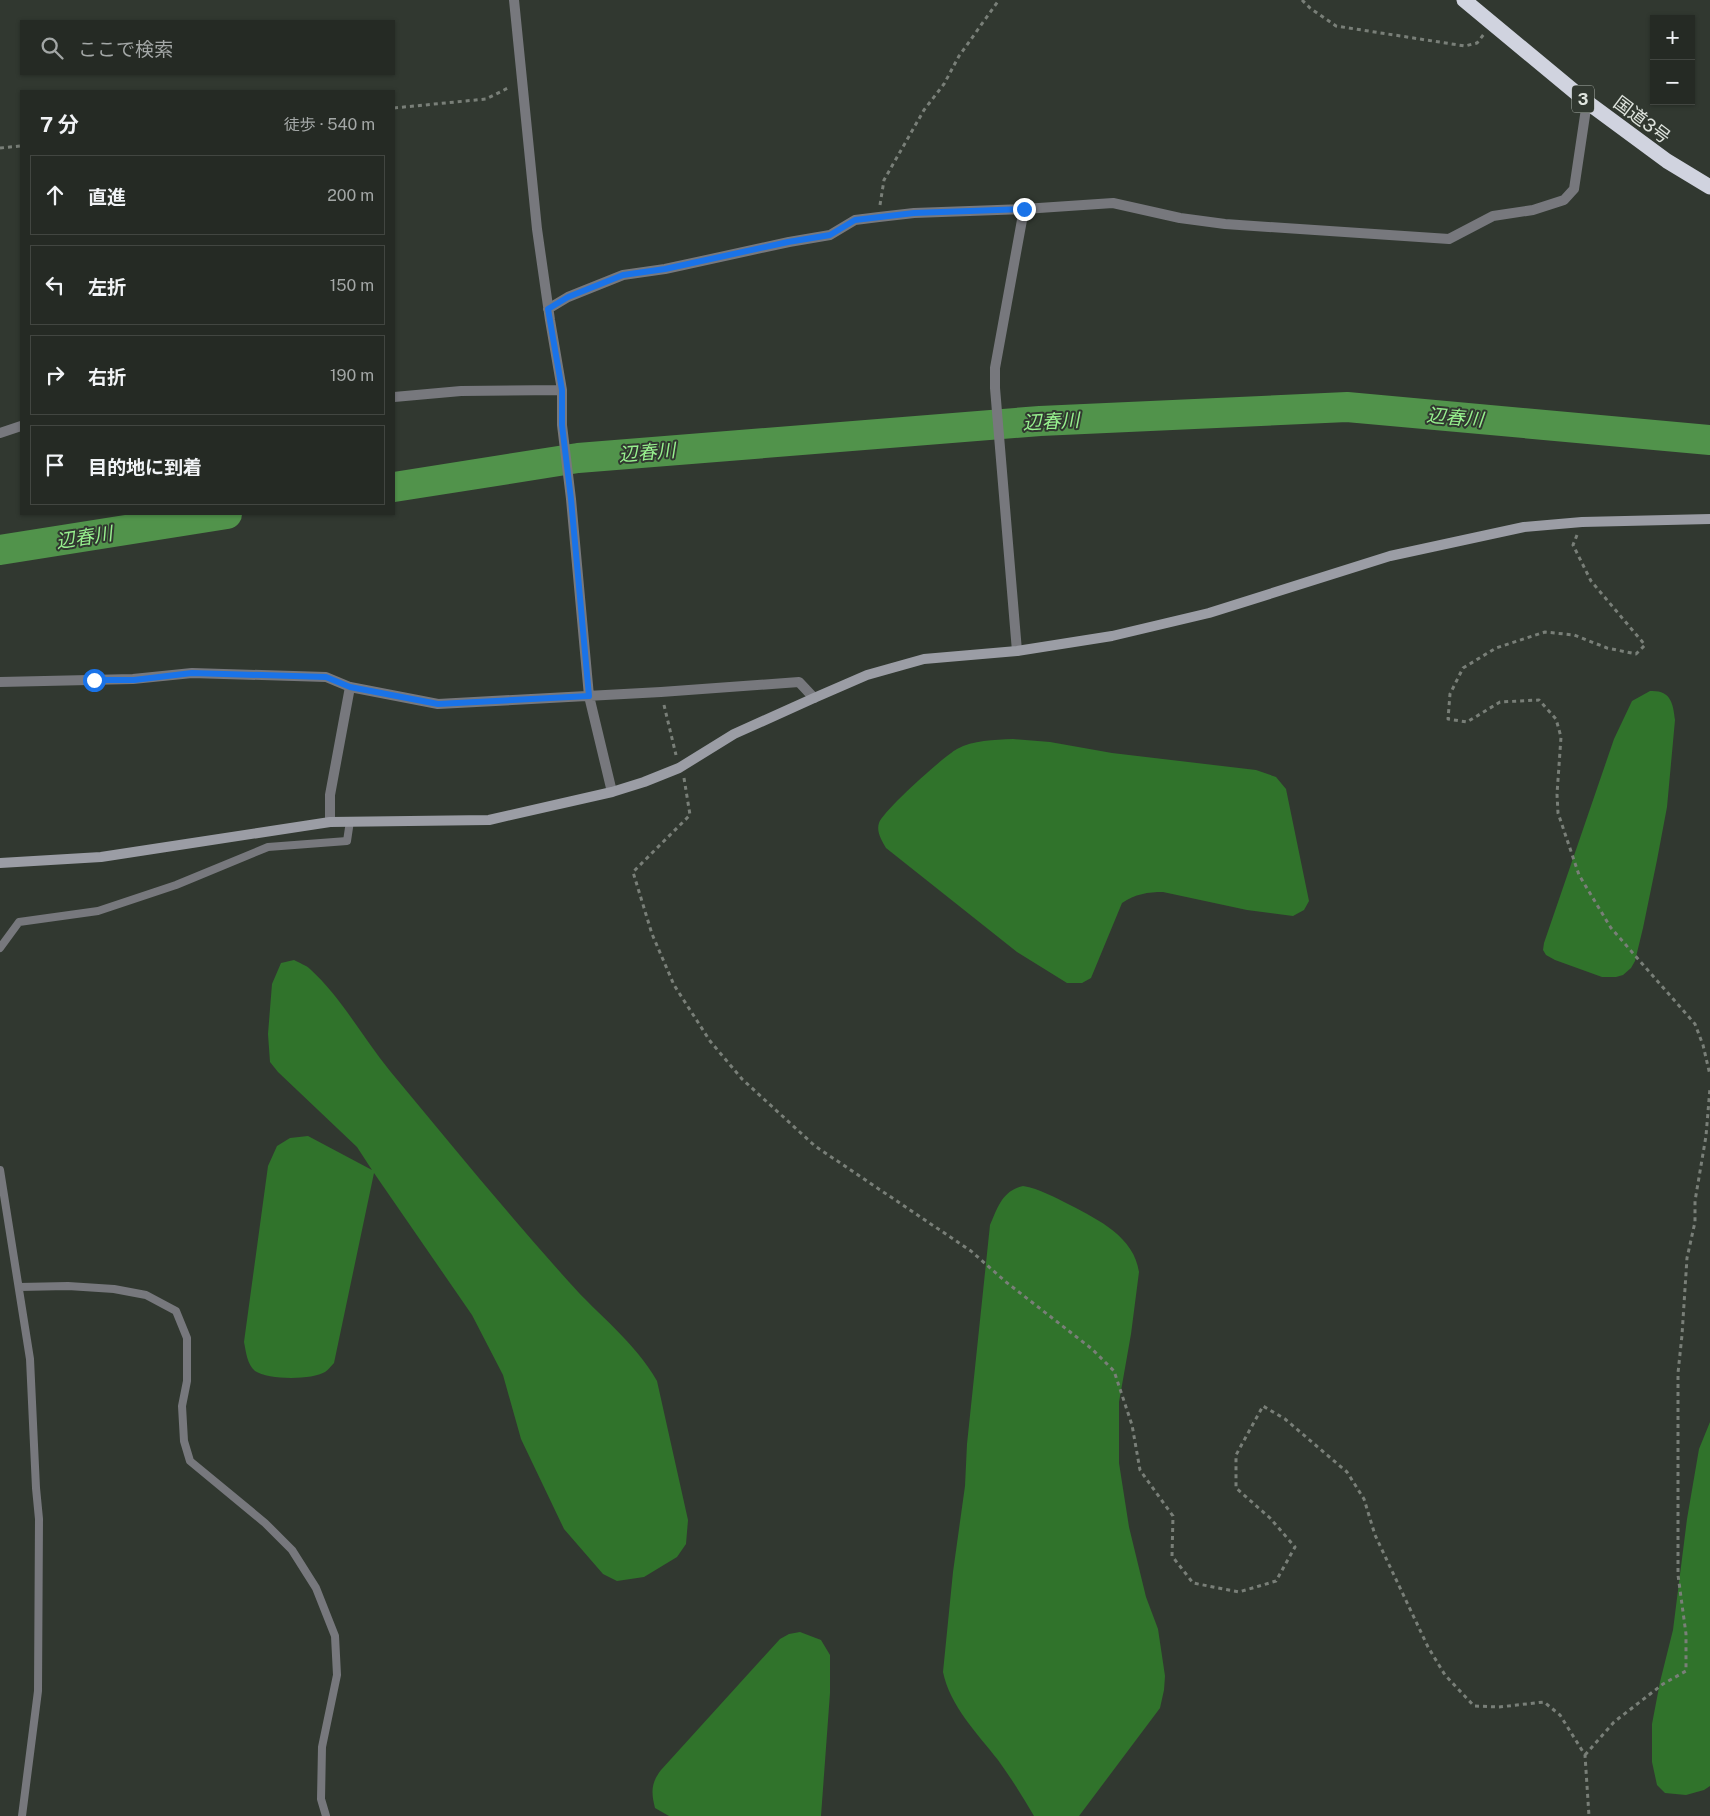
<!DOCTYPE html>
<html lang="ja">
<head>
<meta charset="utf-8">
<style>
  body { margin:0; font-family:"Public Sans","Noto Sans JP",sans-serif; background:#313631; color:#f1f3f6 }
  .controls { position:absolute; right:15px; top:15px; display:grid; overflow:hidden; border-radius:0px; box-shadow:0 1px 4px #0004 }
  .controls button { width:45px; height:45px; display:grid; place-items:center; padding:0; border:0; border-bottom:1px solid #424641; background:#252a24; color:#f1f3f6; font:25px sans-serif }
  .stop { position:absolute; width:15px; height:15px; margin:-11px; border:4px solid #1a73e8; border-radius:50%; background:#fff }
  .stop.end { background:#1a73e8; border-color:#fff; box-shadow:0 1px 5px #0008 }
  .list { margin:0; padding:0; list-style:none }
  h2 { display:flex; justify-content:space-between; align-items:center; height:65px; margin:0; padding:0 20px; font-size:21px }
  h2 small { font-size:16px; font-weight:400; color:#a3a7a6 }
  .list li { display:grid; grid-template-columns:32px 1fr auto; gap:15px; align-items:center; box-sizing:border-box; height:80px; margin:0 10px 10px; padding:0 10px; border:1px solid #424641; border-radius:0px }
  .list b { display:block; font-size:19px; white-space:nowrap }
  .list em { font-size:16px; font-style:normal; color:#a3a7a6 }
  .icon { flex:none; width:28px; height:28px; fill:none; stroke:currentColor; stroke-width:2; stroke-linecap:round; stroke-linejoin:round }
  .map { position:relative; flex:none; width:1710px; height:1816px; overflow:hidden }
  .search { position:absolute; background:#252a24; box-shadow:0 1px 4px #0004; left:20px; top:20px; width:375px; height:55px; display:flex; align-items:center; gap:12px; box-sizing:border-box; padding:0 18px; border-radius:0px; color:#a3a7a6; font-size:19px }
  .panel { position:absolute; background:#252a24; box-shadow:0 1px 4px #0004; left:20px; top:90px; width:375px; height:425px; border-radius:0px }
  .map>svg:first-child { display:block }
</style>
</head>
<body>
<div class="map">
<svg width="1710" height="1816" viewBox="0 0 1710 1816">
  <rect width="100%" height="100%" fill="#313830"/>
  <path fill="#30732b" d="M1650 691C1671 690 1673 703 1675 720L1667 807 1657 860 1643 928 1635 961 1631 968 1623 975 1616 977H1602L1555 960 1546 955 1543 950 1544 943 1614 739 1632 701Z
    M1013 739 1050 742 1112 753 1256 770 1276 777 1286 789 1309 901 1304 910 1293 916 1247 910 1163 892C1148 892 1135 894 1122 903L1091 978 1082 983H1067L1017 952 886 848C882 841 876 832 879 823 883 811 944 756 957 749 973 740 994 740 1013 739Z
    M294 960C299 963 306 965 310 969 341 997 363 1038 390 1071 449 1142 507 1213 569 1282 598 1315 635 1342 657 1381L688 1520 686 1544 677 1557 644 1577 617 1581 603 1574 564 1529 521 1439 503 1375 472 1315 374 1173 334 1363C331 1366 328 1370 325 1372 312 1380 268 1380 255 1371 247 1364 246 1352 244 1342L268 1166 277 1146 290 1138 308 1136 372 1170 357 1147 278 1072 270 1062 268 1034 272 984 281 963Z
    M1023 1186C1040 1189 1054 1197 1070 1205 1099 1220 1134 1237 1139 1272L1131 1334 1119 1402V1463L1129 1527 1146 1597 1158 1629 1165 1676 1164 1690 1160 1708 1079 1816H1034C1023 1797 1011 1778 998 1760 977 1733 950 1706 943 1672L953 1572 965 1486 967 1444 990 1225C998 1207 1002 1191 1023 1186Z
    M1710 1422V1786L1704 1790 1686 1795 1665 1793 1657 1785 1652 1762V1724L1660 1682 1673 1630 1687 1519 1699 1449Z
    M800 1632 821 1640 830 1655V1693L821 1816H669L655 1808C651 1792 651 1783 661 1770L780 1639 789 1634Z"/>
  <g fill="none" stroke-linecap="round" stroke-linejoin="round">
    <path stroke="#51934b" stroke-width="30" d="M394 487 578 458 1040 421 1347 407 1710 440
      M0 550 227 514"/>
    <path stroke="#797f78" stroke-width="3" stroke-dasharray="4 4" stroke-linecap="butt" d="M1302 0 1310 8 1336 26 1465 46 1477 43 1484 34
      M394 108 486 99 510 87
      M0 148 21 146
      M880 205 884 180 924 110 944 84 959 56 999 0
      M1577 535 1573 545 1591 581 1645 645 1636 654 1607 648 1574 635 1545 632 1496 648 1463 668 1450 694 1448 719 1467 722 1500 702 1539 700 1556 719 1561 737 1557 794 1558 813 1579 875 1611 928 1695 1024 1703 1045 1710 1075
      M664 705 676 755
      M684 778 690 815 633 872 652 934 674 985 710 1041 742 1079 815 1146 971 1251 1006 1282 1092 1349 1114 1371 1132 1425 1140 1470 1173 1516 1172 1556 1193 1583 1239 1592 1276 1581 1295 1547 1270 1518 1236 1488V1455L1263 1406 1285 1419 1347 1472 1364 1499 1375 1535 1428 1647 1445 1675 1474 1706 1499 1707 1544 1702 1560 1715 1585 1755 1589 1816
      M1585 1755 1614 1722 1663 1684 1686 1671V1634L1678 1575V1373L1682 1335 1687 1258 1695 1222V1201L1706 1136 1710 1088"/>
    <path stroke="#77787d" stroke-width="8" d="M0 948 19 922 98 911 176 885 268 847 347 841 350 821
      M0 1170 30 1359 36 1488 39 1519 38 1691 22 1816
      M19 1287 68 1286 114 1289 146 1295 176 1311 187 1338V1381L182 1406 184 1441 190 1461 265 1523 292 1550 316 1588 335 1636 337 1675 322 1747 321 1799 326 1816"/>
    <path stroke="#77787d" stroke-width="10" d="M514 0 537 229 550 320 562 390V425L571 499 589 696 612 792
      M548 309 568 297 623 275 665 269 789 242 830 235 855 220 879 217 914 213 1024 209 1113 203 1180 218 1225 224 1449 239 1493 216 1533 210 1564 200 1574 189 1587 102
      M394 397 461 391 562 390
      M0 433 21 426
      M1017 651 995 388V368L1024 209
      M0 682 133 679 192 673 326 677 350 687 438 704 661 692 799 682 814 698
      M330 822V795L350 687"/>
    <path stroke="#9b9da5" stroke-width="10" d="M0 863 101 857 330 822 489 820 612 792 644 782 679 768 734 734 814 698 867 675 924 659 1017 651 1112 636 1209 613 1390 556 1524 527 1582 522 1710 519"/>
    <path stroke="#d0d3df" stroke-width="15" d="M1464 0 1587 102 1667 161 1710 187"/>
  </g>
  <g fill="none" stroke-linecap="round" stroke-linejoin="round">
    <path stroke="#1a73e8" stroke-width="6" d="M94 680H134L192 673 326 677 350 687 438 704 589 696 571 499 562 425V390L548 309 568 297 623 275 665 269 788 242 830 235 855 220 914 213 1024 209"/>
  </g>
  <g text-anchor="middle" stroke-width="4" stroke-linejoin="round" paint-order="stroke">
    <rect fill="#313830" stroke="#abb0aa" stroke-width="1" x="1572" y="85.5" width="22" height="27" rx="4"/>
    <g font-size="16" font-weight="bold" fill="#dfe4de">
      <text x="1583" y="105">3</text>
    </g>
    <g font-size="18" fill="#dfe4de" stroke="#313830">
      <text transform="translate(1642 120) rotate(37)" y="6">国道3号</text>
    </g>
    <g font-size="19" font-style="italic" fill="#97f08e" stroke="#313830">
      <text transform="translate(1455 417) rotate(5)" y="7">辺春川</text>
      <text transform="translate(1051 421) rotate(-3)" y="7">辺春川</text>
      <text transform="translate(647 452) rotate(-5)" y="7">辺春川</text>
      <text transform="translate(84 537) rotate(-9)" y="7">辺春川</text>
    </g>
  </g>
</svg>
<div class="controls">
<button>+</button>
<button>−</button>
</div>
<div class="stop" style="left:94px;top:680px"></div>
<div class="stop end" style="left:1024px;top:209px"></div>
<div class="search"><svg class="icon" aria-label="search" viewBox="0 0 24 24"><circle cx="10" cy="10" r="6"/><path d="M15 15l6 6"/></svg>ここで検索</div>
<section class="panel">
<h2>7 分<small>徒歩 · 540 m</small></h2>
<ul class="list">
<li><svg class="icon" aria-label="ahead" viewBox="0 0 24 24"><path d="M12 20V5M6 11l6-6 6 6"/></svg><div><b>直進</b></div><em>200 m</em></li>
<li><svg class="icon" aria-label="left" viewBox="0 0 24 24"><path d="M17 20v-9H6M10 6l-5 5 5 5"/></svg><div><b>左折</b></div><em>150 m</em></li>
<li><svg class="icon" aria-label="right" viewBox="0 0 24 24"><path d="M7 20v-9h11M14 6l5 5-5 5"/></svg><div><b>右折</b></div><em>190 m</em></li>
<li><svg class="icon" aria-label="arrive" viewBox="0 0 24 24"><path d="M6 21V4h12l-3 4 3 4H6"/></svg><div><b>目的地に到着</b></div></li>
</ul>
</section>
</div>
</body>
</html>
